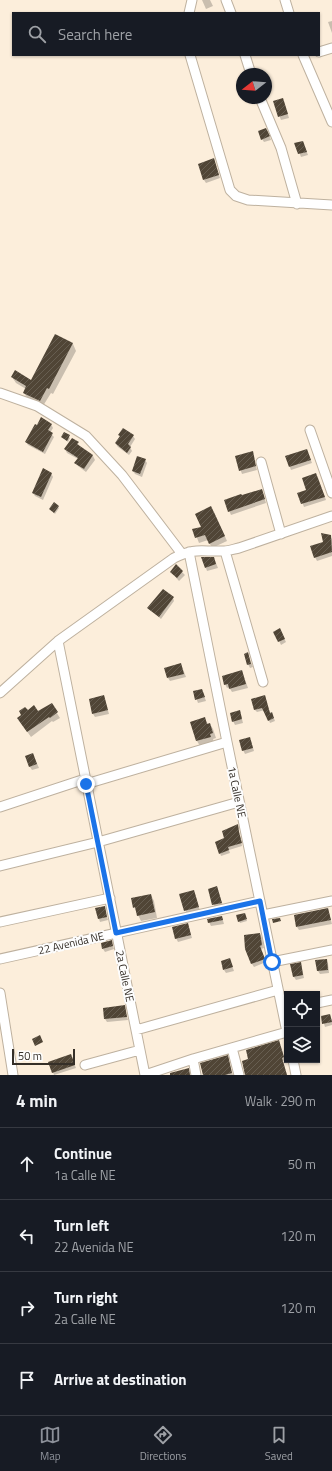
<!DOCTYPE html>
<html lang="en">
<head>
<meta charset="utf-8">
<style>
  body { margin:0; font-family:"Titillium Web",sans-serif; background:#242831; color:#f1f3f6 }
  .controls { position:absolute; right:12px; bottom:12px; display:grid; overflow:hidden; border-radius:0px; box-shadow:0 1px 3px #0004 }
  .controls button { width:36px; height:36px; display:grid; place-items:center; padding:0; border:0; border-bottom:1px solid #363941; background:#171b24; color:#f1f3f6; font:20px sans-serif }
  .compass { position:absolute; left:236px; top:68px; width:36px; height:36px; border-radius:50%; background:#171b24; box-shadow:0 1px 3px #0004; rotate:253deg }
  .scale { position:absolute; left:12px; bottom:10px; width:63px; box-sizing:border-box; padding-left:4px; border:2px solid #352f28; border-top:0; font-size:11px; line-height:14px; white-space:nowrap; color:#352f28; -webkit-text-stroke:3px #fdfdfd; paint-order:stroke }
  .stop { position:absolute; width:12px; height:12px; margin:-9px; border:3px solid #1a73e8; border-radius:50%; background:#fff }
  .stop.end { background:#1a73e8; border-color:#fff; box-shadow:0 1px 4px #0008 }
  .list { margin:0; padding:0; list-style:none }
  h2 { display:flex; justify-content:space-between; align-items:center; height:52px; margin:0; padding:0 16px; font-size:17px }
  h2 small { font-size:13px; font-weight:400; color:#9ea1a6 }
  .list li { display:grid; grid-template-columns:26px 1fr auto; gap:12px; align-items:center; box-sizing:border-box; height:72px; padding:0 16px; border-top:1px solid #363941 }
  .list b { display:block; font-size:15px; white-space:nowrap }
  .list p { margin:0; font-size:13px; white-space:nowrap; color:#9ea1a6 }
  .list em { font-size:13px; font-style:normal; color:#9ea1a6 }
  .icon { flex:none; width:22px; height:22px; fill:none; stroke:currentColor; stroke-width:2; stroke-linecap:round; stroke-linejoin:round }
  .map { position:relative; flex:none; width:332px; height:1075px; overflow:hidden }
  .search { position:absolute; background:#171b24; box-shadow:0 1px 3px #0004; left:12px; right:12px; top:12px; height:44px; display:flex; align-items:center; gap:10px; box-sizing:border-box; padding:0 14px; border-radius:0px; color:#9ea1a6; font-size:15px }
  .sheet { height:340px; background:#171b24 }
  nav { display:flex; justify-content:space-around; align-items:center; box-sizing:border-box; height:56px; border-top:1px solid #363941; background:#171b24; font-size:11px; color:#9ea1a6 }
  nav a { display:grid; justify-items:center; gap:2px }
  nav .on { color:#8c9099 }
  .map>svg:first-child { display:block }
</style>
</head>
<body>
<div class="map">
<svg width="332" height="1075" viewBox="0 0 332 1075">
  <defs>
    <pattern id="building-hatch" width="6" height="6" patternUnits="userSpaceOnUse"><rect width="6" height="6" fill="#504536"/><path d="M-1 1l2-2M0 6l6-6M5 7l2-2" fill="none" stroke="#675e51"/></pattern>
  </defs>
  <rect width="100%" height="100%" fill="#fceedb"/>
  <path fill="#0003" d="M202 0H210L213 6 206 9Z
    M332 21V33L328 22Z
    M274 102H284L289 118 281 120Z
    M268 132 271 140 264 142 262 139Z
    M303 142 308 155 301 157 296 144Z
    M214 160 220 178 206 183 204 180Z
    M56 335 73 344 76 351 53 394 51 393 43 406 28 399 24 393 26 389 16 383 12 377 31 381Z
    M51 424 53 428 50 433 54 437 45 454 28 445 26 442 37 426Z
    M64 433 70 438 68 442 62 437Z
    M119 435 133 436 135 439 130 447 132 451 129 455 118 447 116 444 120 437Z
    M78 443 79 447 93 456 95 460 86 472 78 466 76 463 78 459 67 453 65 449Z
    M307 450 312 463 291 470 286 456Z
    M252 452 257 470 242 474 236 457Z
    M145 460 147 463 142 477 135 474 133 471Z
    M51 473 53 477 43 500 35 496 33 493Z
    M318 478 326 500 304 507 299 494 307 491Z
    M262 490 266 503 231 515 225 501Z
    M54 504 59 508 55 514 51 510Z
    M214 512 227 541 212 548 208 540 199 543 194 530 202 528Z
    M330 536 332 539V556L317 561 315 557Z
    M214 558 218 568 207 571 206 568Z
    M176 566 185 575 179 581 171 572Z
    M173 598 174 601 161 619 148 608Z
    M280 630 286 642 281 645 275 632Z
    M248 654 253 667 250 668 248 664Z
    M181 664 186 677 170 681 168 678Z
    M242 671 248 688 232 692 229 687 227 688 225 684Z
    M202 690 206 701 198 703 194 692Z
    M104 696 109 714 95 717 93 714Z
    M265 696 270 714 273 716 275 721 270 723 265 710 257 712 255 710Z
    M51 704 60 718 53 722 52 721 31 737 21 723 22 715 27 711 38 713Z
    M240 711 243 723 235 725 233 721Z
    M204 718 208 724H210L213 729 216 738 213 739 214 742 200 746 197 741 191 722Z
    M251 741 254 751 245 754 243 750Z
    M33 754 39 768 32 770 30 767Z
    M238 826 242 846 229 850 230 853 221 856 220 853 226 839Z
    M217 887 223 906 215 908 209 889Z
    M180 894H195L200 911 187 914Z
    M151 895 154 901 157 918 141 921 134 907Z
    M104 907 108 920 100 922 99 919Z
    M328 909 332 924 299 930 297 927Z
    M245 915 247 921 240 923 237 916Z
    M222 917 224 924 211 926 208 920Z
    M188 924 192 938 178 942 176 938Z
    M260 934 262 938 264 948 261 949 266 962 254 967 252 964Z
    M111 941 114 949 105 952 103 949Z
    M326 960 328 963 329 973 320 974 318 971 317 961Z
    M231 963 234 971 226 973 224 970Z
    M301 963 304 978 296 980 294 977Z
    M124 1006 128 1020 107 1022 105 1019 104 1009Z
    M330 1015 332 1020V1025L325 1027 322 1017Z
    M279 1042 285 1060 283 1061 287 1075H246L250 1060Z
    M227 1056 233 1075H203L201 1064Z
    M72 1058 76 1068 54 1075 53 1072Z"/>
  <path fill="url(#building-hatch)" d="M283 98 288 114 278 117 273 101Z
    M266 128 270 136 261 140 258 131Z
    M303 141 307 152 298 154 294 143Z
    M214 158 219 175 203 180 198 164Z
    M55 334 73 343 49 389 47 388 40 401 23 393 26 386 11 377 15 370 31 380Z
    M41 417 52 424 48 430 53 433 43 452 25 442 35 424 37 425Z
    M123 428 134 435 128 444 131 447 127 453 115 443 120 436 118 435Z
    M64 432 70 435 67 441 61 437Z
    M72 438 79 442 77 444 93 455 84 469 74 463 78 458 64 449Z
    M307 449 311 460 289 467 285 456Z
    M253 451 256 466 239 471 235 456Z
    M137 456 146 459 140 474 132 471Z
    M43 468 52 473 41 497 32 493Z
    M316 473 325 497 301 504 297 493 306 490 302 478Z
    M262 489 265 499 228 512 224 500 241 494 242 495Z
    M54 502 59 506 54 513 49 509Z
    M211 506 225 536 209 544 205 535 195 538 192 529 201 527 195 514Z
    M321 533 331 535 332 552 314 558 310 546 323 542Z
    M201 557H214L216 564 205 568Z
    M176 564 183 571 177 578 170 572Z
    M163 589 174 597 159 617 147 608Z
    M280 628 285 639 278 642 273 632Z
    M248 652 251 664 247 665 244 654Z
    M181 663 184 674 167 678 164 668Z
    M242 670 246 684 229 689 228 684 224 685 222 676Z
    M202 689 205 697 195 700 193 691Z
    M104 695 108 710 92 714 89 699Z
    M265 695 270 713 272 712 274 718 268 721 262 708 254 710 251 699Z
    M52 703 58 712 50 718 49 717 27 732 17 718 21 715 19 711 25 707 28 710 34 705 38 711Z
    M240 710 242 719 232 722 230 713Z
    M205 717 207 724 210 723 213 733 210 734 211 737 196 741 190 722Z
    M250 737 253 748 242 751 239 740Z
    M33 753 37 764 29 767 25 756Z
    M238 824 239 832 242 843 228 847 229 850 219 854 215 842 224 838 222 831Z
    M217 886 222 903 212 905 208 889Z
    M194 890 199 907 184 911 179 894Z
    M151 894 155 912 137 916 135 907 133 908 131 898Z
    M105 906 107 917 98 919 95 908Z
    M328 908 331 920 296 927 294 915Z
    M245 913 247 919 238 922 236 915Z
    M222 916 223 920 208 923 207 919Z
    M280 918 281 921 273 923 272 919Z
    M188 923 191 935 175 939 172 927Z
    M260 933 262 945 260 946 265 959 251 964 245 949 244 935Z
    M112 940 113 946 102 949 101 943Z
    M230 958 233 967 223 970 221 961Z
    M327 959 328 970 317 971 315 960Z
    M301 962 303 975 293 977 290 964Z
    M125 1005 127 1017 104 1019 103 1008Z
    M330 1014 332 1022 322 1024 321 1016Z
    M40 1035 43 1042 35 1046 32 1039Z
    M279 1040 284 1057 282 1058 287 1075H245L242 1061 248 1059 246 1050Z
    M71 1054 75 1065 52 1073 48 1062Z
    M228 1055 232 1073 225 1075H203L200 1063Z
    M189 1068 190 1075H170V1073Z"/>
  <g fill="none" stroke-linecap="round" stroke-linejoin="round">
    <g stroke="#beb19f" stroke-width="11">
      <path id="minor" d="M226 0 231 13
        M285 0 289 13
        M189 13 192 0
        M319 52 332 48
        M190 55 230 190 236 196 248 200 332 205
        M245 55 251 74
        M303 55 332 122
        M260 98 281 148 297 204
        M0 393 37 406 86 436 122 475 182 554
        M310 430 332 493
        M261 462 281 534
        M225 551 263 682
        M189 552 227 742 287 1032
        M58 641 145 1075
        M0 693 58 641 174 558C196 547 201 552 224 551 229 551 234 549 239 548L332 516
        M86 784 227 742
        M0 807 85 779
        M0 866 98 842 239 802
        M263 915 332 901
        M0 922 110 898
        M0 959 260 901
        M272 962 332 950
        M0 993 13 1075
        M317 1003 332 1000
        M136 1030 278 990
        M232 1048 239 1075
        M193 1059 196 1075
        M293 1060 296 1075
        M85 1065 140 1050
        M145 1075 193 1059 287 1032"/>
    </g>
    <use href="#minor" stroke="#fff" stroke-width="9"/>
  </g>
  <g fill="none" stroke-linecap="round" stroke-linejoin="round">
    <path stroke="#1a73e8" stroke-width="5" d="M86 784 116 933 260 901 272 962"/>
  </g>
  <g text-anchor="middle" stroke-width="4" stroke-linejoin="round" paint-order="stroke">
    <g font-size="11" fill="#352f28" stroke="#fdfdfd">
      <text transform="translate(237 792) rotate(78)" y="4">1a Calle NE</text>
      <text transform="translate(71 943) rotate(-13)" y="4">22 Avenida NE</text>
      <text transform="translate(125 976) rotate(78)" y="4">2a Calle NE</text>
    </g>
  </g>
</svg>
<div class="controls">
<button><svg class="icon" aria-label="locate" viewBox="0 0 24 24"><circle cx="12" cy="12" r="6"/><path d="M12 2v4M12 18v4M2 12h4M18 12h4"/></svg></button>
<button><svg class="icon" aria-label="layers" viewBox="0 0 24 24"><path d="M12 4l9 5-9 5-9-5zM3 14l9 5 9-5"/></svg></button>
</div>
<svg class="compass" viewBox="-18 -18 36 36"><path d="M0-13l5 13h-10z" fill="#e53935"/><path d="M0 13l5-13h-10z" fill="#9ea1a6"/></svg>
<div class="scale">50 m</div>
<div class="stop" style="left:272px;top:962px"></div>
<div class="stop end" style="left:86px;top:784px"></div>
<div class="search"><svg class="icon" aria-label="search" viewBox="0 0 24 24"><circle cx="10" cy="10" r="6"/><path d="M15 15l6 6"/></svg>Search here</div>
</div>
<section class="sheet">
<h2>4 min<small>Walk · 290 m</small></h2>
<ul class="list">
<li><svg class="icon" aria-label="ahead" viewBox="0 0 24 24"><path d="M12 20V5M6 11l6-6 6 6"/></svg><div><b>Continue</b><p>1a Calle NE</p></div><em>50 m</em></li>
<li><svg class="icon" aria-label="left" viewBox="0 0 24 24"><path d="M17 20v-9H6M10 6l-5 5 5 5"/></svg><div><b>Turn left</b><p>22 Avenida NE</p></div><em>120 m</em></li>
<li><svg class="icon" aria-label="right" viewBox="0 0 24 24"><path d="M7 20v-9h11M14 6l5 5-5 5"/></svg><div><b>Turn right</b><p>2a Calle NE</p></div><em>120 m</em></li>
<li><svg class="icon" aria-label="arrive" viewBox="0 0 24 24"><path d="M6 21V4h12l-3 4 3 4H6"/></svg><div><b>Arrive at destination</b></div></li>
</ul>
</section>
<nav>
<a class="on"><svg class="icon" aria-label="map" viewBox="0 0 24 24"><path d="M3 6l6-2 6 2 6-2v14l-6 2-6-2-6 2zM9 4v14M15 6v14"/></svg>Map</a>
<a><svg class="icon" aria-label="directions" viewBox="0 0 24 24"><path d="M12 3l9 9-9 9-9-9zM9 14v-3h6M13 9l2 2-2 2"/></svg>Directions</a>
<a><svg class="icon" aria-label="saved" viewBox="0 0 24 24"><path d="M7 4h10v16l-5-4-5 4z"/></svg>Saved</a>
</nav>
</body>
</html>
